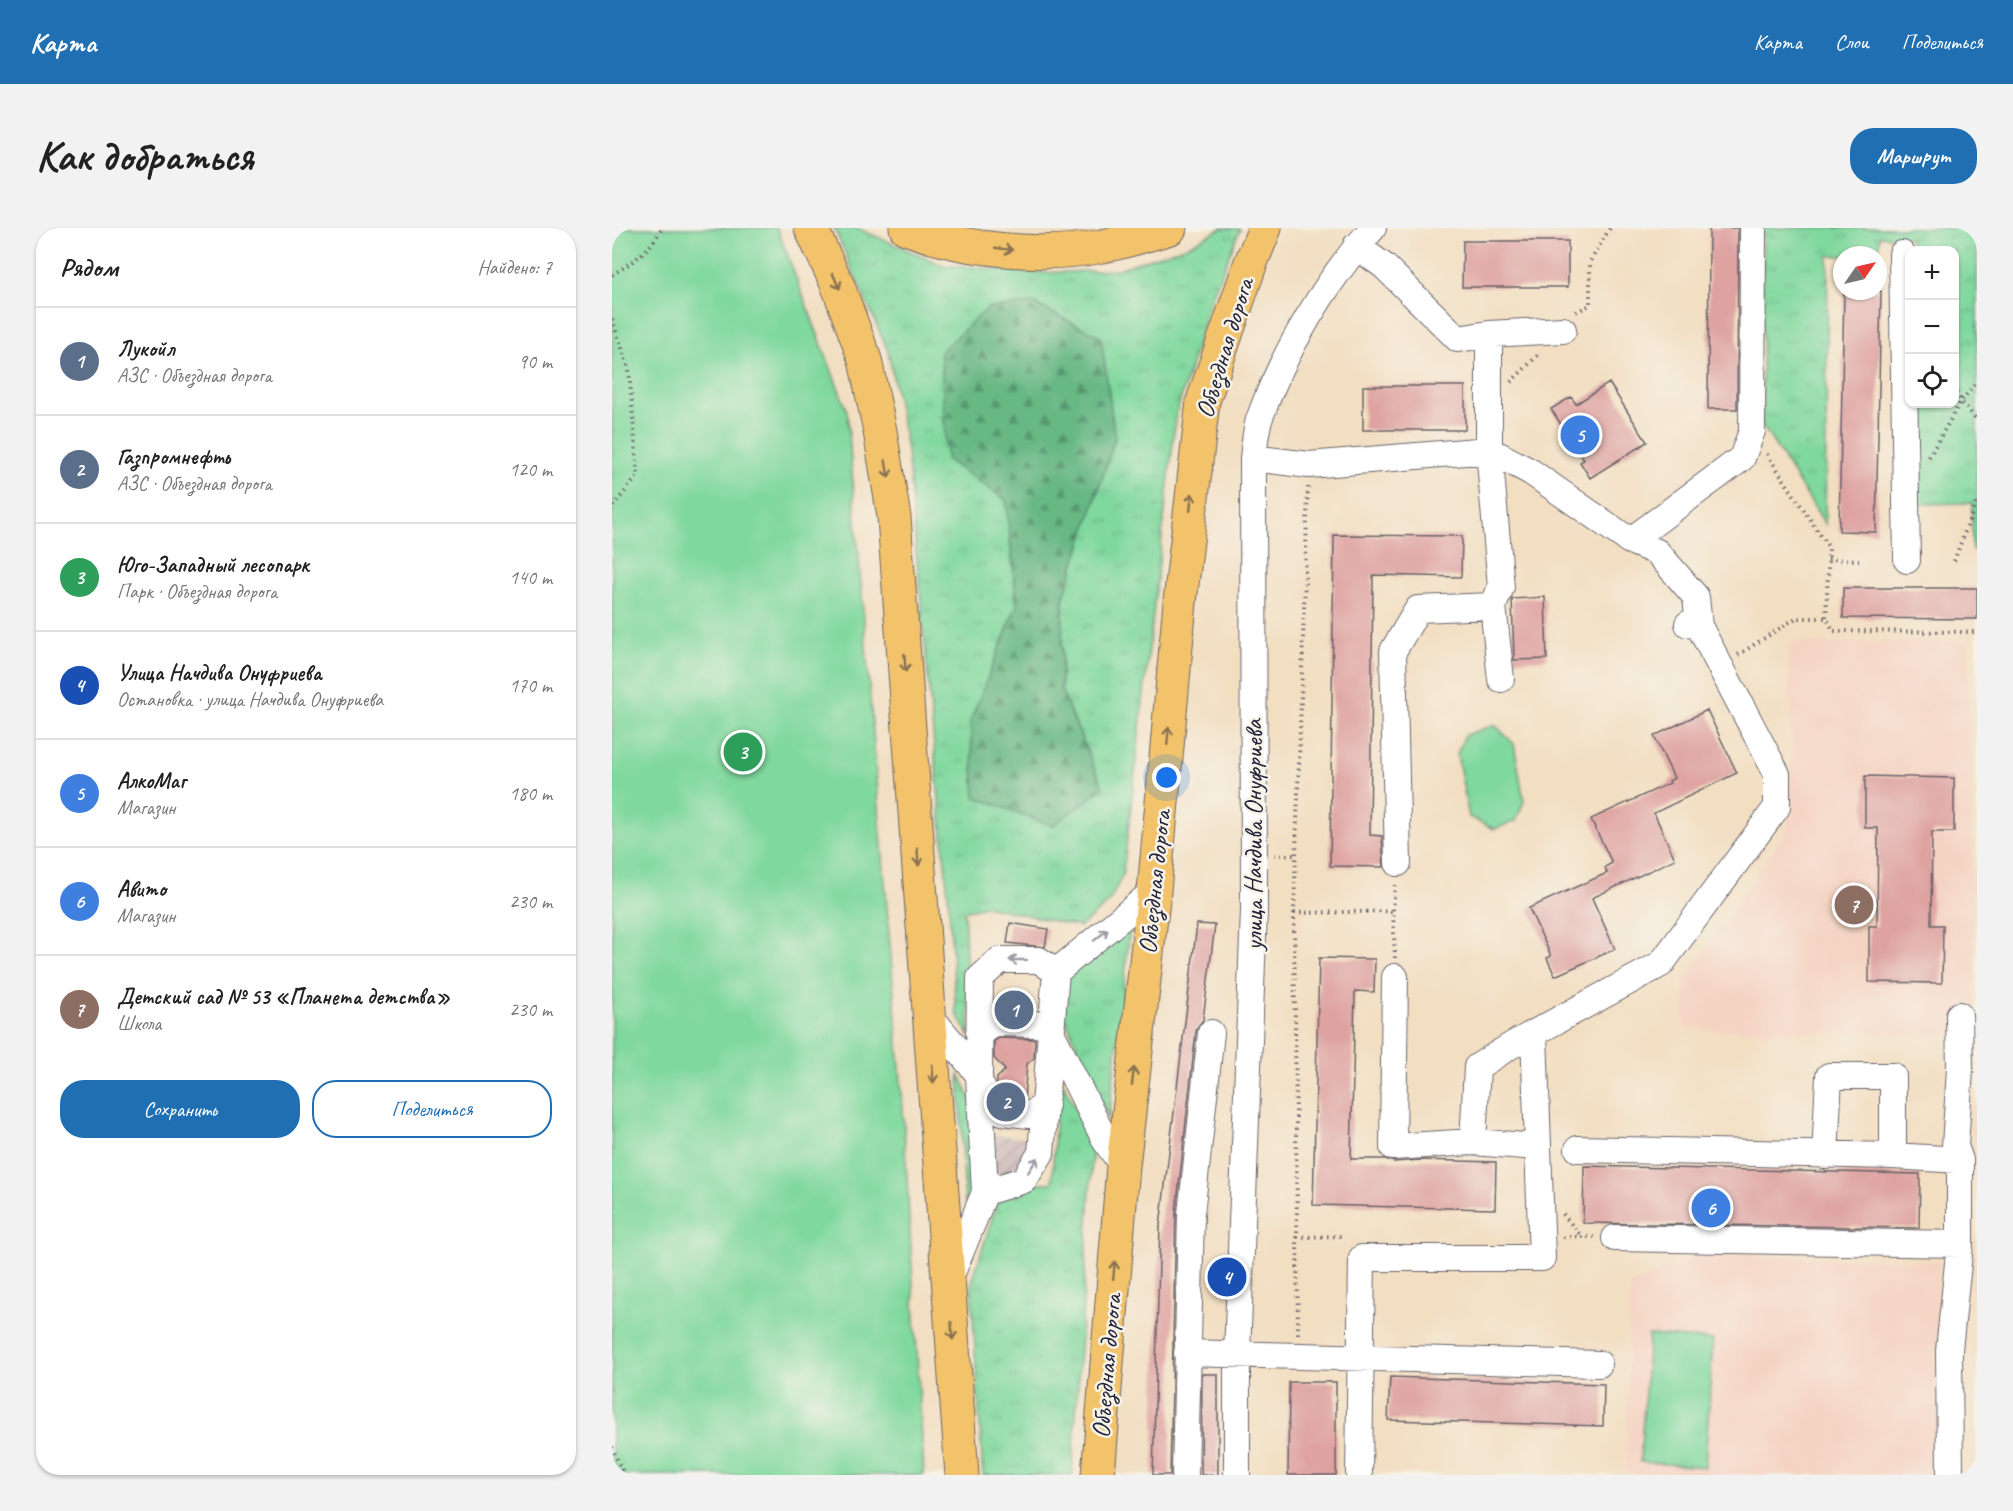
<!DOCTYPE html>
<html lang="ru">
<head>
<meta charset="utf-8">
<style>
  body { margin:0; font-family:Caveat,sans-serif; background:#f2f2f2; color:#222 }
  .controls { position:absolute; right:18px; top:18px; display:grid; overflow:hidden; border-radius:12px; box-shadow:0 2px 4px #0004 }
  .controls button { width:54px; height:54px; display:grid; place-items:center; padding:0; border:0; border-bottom:2px solid #e0e0e0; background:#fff; color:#222; font:30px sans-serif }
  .compass { position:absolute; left:1221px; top:18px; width:54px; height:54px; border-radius:50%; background:#fff; box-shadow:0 2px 4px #0004; rotate:56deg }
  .you { position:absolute; left:555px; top:550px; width:21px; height:21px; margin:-15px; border:4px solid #fff; border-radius:50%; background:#1a73e8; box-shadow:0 0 0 9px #1a73e833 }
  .badge { display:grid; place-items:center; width:39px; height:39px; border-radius:50%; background:#1f6fb2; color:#fff; font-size:20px; font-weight:700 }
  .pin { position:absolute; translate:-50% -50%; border:3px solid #fff; box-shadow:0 2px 6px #0006 }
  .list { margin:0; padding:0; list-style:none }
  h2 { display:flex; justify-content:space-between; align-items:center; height:78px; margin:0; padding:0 24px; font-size:26px }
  h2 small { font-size:20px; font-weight:400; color:#767676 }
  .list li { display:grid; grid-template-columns:39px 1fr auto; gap:18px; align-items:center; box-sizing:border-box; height:108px; padding:0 24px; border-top:2px solid #e0e0e0 }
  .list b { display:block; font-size:22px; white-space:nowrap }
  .list p { margin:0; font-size:20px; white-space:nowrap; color:#767676 }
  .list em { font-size:20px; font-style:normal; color:#767676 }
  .actions { display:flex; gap:12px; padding:18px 24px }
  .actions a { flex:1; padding:14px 0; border:2px solid #1f6fb2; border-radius:24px; text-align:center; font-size:21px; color:#1f6fb2 }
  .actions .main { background:#1f6fb2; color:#fff }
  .icon { flex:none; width:33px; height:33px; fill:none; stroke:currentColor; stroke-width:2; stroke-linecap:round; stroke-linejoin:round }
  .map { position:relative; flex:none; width:1365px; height:1247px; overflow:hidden; border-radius:24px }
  header { display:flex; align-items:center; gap:36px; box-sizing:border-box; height:84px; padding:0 30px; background:#1f6fb2; color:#fff }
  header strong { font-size:28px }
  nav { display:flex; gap:33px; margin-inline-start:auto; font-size:21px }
  .intro { display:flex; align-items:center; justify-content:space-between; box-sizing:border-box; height:144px; padding:0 36px }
  h1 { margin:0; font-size:42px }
  .button { padding:15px 27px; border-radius:24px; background:#1f6fb2; color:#fff; font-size:21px; font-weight:700 }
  main { display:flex; gap:36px; padding:0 36px }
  aside { flex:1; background:#fff; border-radius:24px; box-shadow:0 2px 4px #0004 }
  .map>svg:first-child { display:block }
</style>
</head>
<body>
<header>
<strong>Карта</strong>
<nav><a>Карта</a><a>Слои</a><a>Поделиться</a></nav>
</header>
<div class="intro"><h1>Как добраться</h1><a class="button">Маршрут</a></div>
<main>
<aside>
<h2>Рядом<small>Найдено: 7</small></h2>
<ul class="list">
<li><span class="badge" style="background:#5c6f8a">1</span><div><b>Лукойл</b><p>АЗС · Объездная дорога</p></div><em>90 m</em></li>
<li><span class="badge" style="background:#5c6f8a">2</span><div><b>Газпромнефть</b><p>АЗС · Объездная дорога</p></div><em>120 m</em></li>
<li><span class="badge" style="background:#2e9e5b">3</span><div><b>Юго-Западный лесопарк</b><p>Парк · Объездная дорога</p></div><em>140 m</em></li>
<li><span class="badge" style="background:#1a4fb4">4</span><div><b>Улица Начдива Онуфриева</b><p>Остановка · улица Начдива Онуфриева</p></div><em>170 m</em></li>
<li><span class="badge" style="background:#3f7fe0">5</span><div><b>АлкоМаг</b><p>Магазин</p></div><em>180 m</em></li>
<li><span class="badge" style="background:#3f7fe0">6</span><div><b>Авито</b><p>Магазин</p></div><em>230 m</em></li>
<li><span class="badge" style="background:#8d6e63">7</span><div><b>Детский сад № 53 «Планета детства»</b><p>Школа</p></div><em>230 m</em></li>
</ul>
<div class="actions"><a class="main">Сохранить</a><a>Поделиться</a></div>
</aside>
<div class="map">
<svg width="1365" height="1247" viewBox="0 0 1365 1247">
  <defs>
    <pattern id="industrial-furrows" width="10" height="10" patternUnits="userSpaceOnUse" patternTransform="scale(1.5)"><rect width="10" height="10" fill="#d1c0bd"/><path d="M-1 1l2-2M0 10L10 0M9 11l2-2" fill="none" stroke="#b3a5a3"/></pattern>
    <pattern id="grass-tufts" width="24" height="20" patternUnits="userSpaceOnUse" patternTransform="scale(1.5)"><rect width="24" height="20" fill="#7fd89d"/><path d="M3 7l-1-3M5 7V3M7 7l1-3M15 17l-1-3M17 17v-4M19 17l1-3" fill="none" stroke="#6db988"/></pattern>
    <pattern id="forest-firs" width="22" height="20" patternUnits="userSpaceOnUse" patternTransform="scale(1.5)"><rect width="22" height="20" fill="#67b884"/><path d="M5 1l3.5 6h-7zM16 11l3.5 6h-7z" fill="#54956d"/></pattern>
  </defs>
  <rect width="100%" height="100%" fill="#f7f3e8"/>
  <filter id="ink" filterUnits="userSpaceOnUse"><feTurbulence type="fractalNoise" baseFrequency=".0167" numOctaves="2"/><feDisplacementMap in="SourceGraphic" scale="12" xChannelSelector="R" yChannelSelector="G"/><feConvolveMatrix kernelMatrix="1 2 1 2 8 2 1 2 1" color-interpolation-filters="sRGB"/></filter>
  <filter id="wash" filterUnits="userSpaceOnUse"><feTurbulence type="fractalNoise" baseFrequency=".008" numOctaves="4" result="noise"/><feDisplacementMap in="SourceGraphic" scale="24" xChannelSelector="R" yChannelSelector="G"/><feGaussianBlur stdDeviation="1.35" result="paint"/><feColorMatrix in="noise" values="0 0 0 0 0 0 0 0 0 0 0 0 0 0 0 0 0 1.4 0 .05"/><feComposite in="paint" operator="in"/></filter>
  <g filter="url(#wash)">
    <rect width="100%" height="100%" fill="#f2dec1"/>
    <path fill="#f5d3c2" d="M1356 413 1363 808 1072 801 1073 752 1174 603 1180 526 1176 415Z
      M1090 1027 1327 1033 1323 1247H1014L1018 1057Z"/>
    <path fill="url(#industrial-furrows)" d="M379 907 416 910 415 931 407 945 380 956Z"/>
    <path fill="url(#grass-tufts)" stroke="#507d6c" stroke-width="1.5" fill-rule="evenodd" d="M222 0H245L330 37 428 45 503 42 578 17 610 0 628 1 597 76 564 187 511 646 497 674 468 699 373 678 352 683 358 809 344 784 337 679 295 222 276 123ZM503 210 451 372 449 462 491 560 358 494 405 377 394 271Z
      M1151 0H1365V322H1360V275L1302 276 1300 176H1342V22H1298V10L1267 8V28H1216L1213 296 1150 197Z
      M509 698 518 700 497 891 452 788 454 745Z
      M446 844 481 917 460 1247H371L359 1057 385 974 423 955H440Z
      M347 846 360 873 363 963 353 975Z"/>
    <path fill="url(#forest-firs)" stroke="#446d60" stroke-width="1.5" d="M421 75 489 109 503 210 451 372 449 462 491 560 441 598 363 569 358 494 405 377 394 272 334 231 329 123 376 80Z"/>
    <path fill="#7fd89d" stroke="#507d6c" stroke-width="1.5" d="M0 0H165L235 183 290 866 312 1247H0Z
      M883 497 902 516 912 573 904 593 882 601 857 589 845 526 853 507Z
      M1037 1107 1101 1112 1093 1239 1028 1234Z"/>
    <g id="blocks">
      <path fill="#dea2a0" d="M1097 0H1126L1125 181H1096Z
        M851 13H956V59H850Z
        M1232 63H1269L1264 304 1227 303Z
        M997 155 1035 214 978 250 968 234 972 232 939 181 959 169 964 176Z
        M751 158H853V202H751Z
        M722 307 850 308 849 349 761 347 758 607 770 608 772 639 718 638Z
        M1231 360H1365V391L1231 390Z
        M933 369 935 431 902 432 900 371Z
        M1095 482 1125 545 1042 585 1063 631 980 670 1003 721 943 748 935 730 939 728 917 680 995 645 993 639 1000 635 979 591 1058 555 1057 553 1062 550 1042 508Z
        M1253 548 1342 550V604H1320L1319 697H1331L1330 755 1257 754V698H1265L1266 600H1253Z
        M398 695 436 701 433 719 395 715Z
        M585 696 603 697 591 792 587 797 584 803 564 984 558 1247H541L548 998Z
        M707 730 763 731 762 764 743 763 739 931H773L782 934 808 932 884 934 883 981 701 977Z
        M406 767 417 775V781L387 780V775L395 768Z
        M387 810 423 811 422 830 415 836 412 871 396 870 389 864 385 856V850L393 842 382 830V813Z
        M972 938 1308 946 1307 1000 971 995Z
        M590 1146H606V1247H589Z
        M778 1149 992 1156 991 1198 776 1192Z
        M677 1154H724V1247H676Z"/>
    </g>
  </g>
  <g filter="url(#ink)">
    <use href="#blocks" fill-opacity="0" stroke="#6b646a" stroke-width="1.5"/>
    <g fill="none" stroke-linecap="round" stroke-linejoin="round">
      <g stroke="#6b646a" stroke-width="28">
        <path id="minor" d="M744 18 772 38 846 111 877 106 951 102
          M1290 26 1295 332
          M641 230 697 237 877 222 919 244 1018 313 1130 230 1140 203 1141 0
          M1018 313 1045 324 1084 369 1087 398
          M881 378 889 451
          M786 635 781 423 806 381 881 378 889 359 877 222V106
          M444 744 542 663
          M783 749 781 919 861 914 926 919
          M317 787 367 847
          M1347 787 1348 841 1343 918 1348 932
          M367 805 383 795 424 796 440 800
          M440 806 494 914 511 938
          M368 855 377 874 390 884 417 887 434 877
          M861 914 865 839 900 817 1049 736 1165 579V546L1087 398 1076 396
          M966 921 1281 928 1348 932V1016L1337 1122 1338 1247
          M1213 928 1217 848H1281V928
          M1003 1010 1348 1016
          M338 1050 373 964 367 847 368 750 388 732H427L444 744 429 925 412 952 373 964
          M575 1125 987 1136
          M573 1247 579 986 599 805
          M625 1247V1127L642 682 641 230C643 217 643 202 648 189 671 125 715 51 761 0
          M747 1247 750 1030H930L922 806"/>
      </g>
      <g stroke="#6b646a" stroke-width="35">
        <path id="major" d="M199 0 226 58 253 132 268 203 282 289 350 1247
          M294 0C349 22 433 30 490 18 513 14 535 7 558 0
          M486 1247 511 938 542 663 568 374 591 173 638 37 653 0"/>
      </g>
      <path stroke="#6b646a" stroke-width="4" stroke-dasharray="1.5 4.5" stroke-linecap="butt" d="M0 47C23 32 37 24 50 0
        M964 84 978 77V34L998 0
        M0 91 17 141 26 248 0 279
        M899 154 928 125
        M1342 159 1349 173 1365 192
        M1155 226 1217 320 1214 390 1222 403 1365 404
        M1317 229 1349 173 1365 154
        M1216 331 1247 332
        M1342 333 1365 272
        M1126 427 1184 390H1214
        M662 627H684
        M682 685 781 683
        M783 730 781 683 783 657
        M951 986 969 1008
        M685 1009 733 1008
        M951 1009H982
        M686 1106 682 685 696 259
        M0 1219 12 1247"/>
      <use href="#minor" stroke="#fff" stroke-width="26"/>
      <use href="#major" stroke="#f2c36a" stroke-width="33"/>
    </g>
    <defs><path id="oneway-shaft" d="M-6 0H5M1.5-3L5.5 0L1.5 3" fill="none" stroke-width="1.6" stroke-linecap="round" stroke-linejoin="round" transform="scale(1.5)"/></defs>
    <g stroke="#8a7252">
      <use href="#oneway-shaft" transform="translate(392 21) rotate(7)"/>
      <use href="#oneway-shaft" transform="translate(224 53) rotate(66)"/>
      <use href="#oneway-shaft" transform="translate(275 241) rotate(81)"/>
      <use href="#oneway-shaft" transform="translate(579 274) rotate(-84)"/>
      <use href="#oneway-shaft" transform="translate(293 435) rotate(86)"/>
      <use href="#oneway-shaft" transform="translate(556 508) rotate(-85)"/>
      <use href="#oneway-shaft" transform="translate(306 629) rotate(86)"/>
      <use href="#oneway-shaft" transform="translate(321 846) rotate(86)"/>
      <use href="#oneway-shaft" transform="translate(521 848) rotate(-83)"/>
      <use href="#oneway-shaft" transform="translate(502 1042) rotate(-85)"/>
      <use href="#oneway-shaft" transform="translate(340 1103) rotate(86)"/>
    </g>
    <g stroke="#9c9ca7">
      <use href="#oneway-shaft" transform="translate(489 707) rotate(-39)"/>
      <use href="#oneway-shaft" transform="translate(406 732) rotate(-180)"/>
      <use href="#oneway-shaft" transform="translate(421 937) rotate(-57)"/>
    </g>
  </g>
  <g text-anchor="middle" stroke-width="5" stroke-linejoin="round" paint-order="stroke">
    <g font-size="26" fill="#22223b" stroke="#f7f3e8">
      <text transform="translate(612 120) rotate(-73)" y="9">Объездная дорога</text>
      <text transform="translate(641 607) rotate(-90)" y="9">улица Начдива Онуфриева</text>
      <text transform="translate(542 654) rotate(-84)" y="9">Объездная дорога</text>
      <text transform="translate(494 1138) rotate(-85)" y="9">Объездная дорога</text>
    </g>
  </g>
</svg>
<div class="controls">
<button>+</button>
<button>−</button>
<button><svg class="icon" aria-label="locate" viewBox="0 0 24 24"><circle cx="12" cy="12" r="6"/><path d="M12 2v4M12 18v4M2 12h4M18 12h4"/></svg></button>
</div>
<svg class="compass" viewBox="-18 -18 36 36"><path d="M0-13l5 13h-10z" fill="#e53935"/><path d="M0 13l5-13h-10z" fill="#767676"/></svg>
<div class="you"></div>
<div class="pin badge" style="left:402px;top:782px;background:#5c6f8a">1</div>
<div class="pin badge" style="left:394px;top:874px;background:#5c6f8a">2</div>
<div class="pin badge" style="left:131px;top:524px;background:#2e9e5b">3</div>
<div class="pin badge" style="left:615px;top:1049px;background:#1a4fb4">4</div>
<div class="pin badge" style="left:968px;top:207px;background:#3f7fe0">5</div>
<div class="pin badge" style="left:1099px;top:980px;background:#3f7fe0">6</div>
<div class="pin badge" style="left:1242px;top:677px;background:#8d6e63">7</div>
</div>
</main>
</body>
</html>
